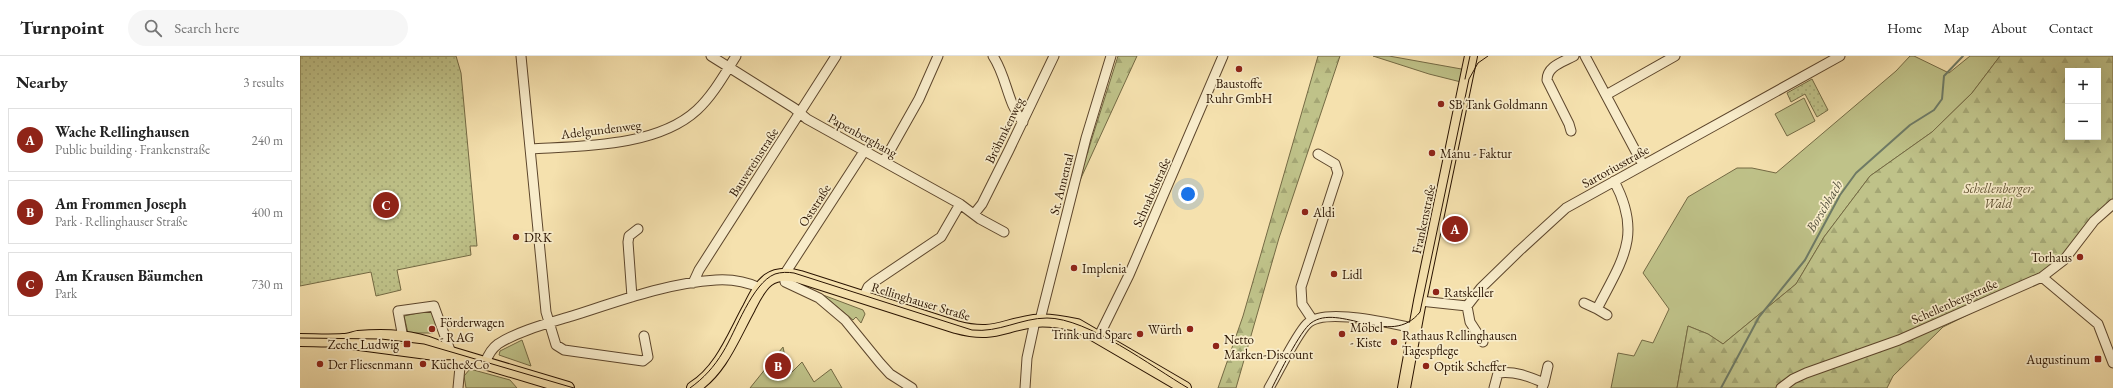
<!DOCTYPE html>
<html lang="en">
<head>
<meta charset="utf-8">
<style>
  body { margin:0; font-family:"EB Garamond",serif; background:#f6f6f6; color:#222 }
  .controls { position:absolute; right:12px; top:12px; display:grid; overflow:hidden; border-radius:0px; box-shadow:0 4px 16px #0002 }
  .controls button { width:36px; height:36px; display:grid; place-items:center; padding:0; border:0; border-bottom:1px solid #e0e0e0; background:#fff; color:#222; font:20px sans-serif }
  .you { position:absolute; left:888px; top:138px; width:14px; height:14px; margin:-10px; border:3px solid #fff; border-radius:50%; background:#1a73e8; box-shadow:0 0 0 6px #1a73e833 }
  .badge { display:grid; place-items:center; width:26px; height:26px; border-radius:50%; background:#8f2418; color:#fff; font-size:13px; font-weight:700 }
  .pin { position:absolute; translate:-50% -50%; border:2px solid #fff; box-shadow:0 1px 4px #0006 }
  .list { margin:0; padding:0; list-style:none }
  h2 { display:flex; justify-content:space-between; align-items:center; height:52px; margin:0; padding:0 16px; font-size:17px }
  h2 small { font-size:13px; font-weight:400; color:#767676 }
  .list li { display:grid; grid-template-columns:26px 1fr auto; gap:12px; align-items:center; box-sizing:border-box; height:64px; margin:0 8px 8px; padding:0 8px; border:1px solid #e0e0e0; border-radius:0px }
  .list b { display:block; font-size:15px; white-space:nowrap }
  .list p { margin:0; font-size:13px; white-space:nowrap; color:#767676 }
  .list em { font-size:13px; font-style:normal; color:#767676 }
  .icon { flex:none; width:22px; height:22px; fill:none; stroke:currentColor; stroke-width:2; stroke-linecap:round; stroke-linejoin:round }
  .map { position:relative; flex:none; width:1813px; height:332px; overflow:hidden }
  header { display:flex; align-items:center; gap:24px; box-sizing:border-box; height:56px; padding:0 20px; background:#fff; border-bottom:1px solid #e0e0e0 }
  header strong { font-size:19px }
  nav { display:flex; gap:22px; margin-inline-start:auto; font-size:14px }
  .search { width:280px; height:36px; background:#f6f6f6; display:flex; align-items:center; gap:10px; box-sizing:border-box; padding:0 14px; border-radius:22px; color:#767676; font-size:15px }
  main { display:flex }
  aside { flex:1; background:#fff }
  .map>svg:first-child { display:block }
</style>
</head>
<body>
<header>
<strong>Turnpoint</strong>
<div class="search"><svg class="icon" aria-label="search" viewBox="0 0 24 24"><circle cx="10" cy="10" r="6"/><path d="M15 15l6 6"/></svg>Search here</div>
<nav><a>Home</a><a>Map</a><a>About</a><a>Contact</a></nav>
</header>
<main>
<aside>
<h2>Nearby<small>3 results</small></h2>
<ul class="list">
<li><span class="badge">A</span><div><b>Wache Rellinghausen</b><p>Public building · Frankenstraße</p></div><em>240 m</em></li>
<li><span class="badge">B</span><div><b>Am Frommen Joseph</b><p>Park · Rellinghauser Straße</p></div><em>400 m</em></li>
<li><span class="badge">C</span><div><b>Am Krausen Bäumchen</b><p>Park</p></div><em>730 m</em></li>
</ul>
</aside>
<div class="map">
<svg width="1813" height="332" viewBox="0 0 1813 332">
  <defs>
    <pattern id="forest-firs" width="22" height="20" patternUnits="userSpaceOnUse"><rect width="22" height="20" fill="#bfc289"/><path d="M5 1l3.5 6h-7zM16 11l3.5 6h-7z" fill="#a4a674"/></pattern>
    <pattern id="park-dots" width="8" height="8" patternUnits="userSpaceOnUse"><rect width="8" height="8" fill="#bfc289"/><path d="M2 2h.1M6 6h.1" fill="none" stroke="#a4a674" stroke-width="1.8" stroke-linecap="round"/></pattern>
  </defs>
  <rect width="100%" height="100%" fill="#f5e1ae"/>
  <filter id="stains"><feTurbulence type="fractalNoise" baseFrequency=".005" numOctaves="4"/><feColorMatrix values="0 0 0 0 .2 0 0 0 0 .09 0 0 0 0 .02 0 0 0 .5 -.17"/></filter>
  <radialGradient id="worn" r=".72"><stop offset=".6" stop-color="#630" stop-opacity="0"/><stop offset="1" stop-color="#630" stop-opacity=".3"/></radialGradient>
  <path fill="#bfc289" stroke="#746a44" d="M1073 0H1089L1167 14 1165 27 1129 18Z
    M1610 0H1614L1649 17 1670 0H1700L1672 37 1632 76 1570 120 1524 181 1496 228 1423 288 1408 278 1388 270 1377 332H1311L1318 297 1334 300 1342 284 1353 287 1369 253 1343 217 1388 141 1437 112H1452L1476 117 1596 15Z
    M1504 42 1515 65 1487 80 1475 58Z
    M523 239 563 254 565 258 561 267 556 261 553 264Z
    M132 254 138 270 133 277H108L104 260Z
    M222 284 231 310 199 299 200 295Z
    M483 291 489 319 502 306 514 326 531 313 542 332H450Z
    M170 313 210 324 217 332H166L164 320Z"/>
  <path fill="url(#forest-firs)" stroke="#746a44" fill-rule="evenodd" d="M818 0H837L776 133Z
    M1018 0H1040L979 182 936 332H918L943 260Z
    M1700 0H1813V147L1765 202 1738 224 1643 271 1593 320 1587 332H1377L1388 270 1408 278 1423 288 1496 228 1524 181 1570 120 1632 76 1672 37ZM1768 15H1798V81H1768Z"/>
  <path fill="url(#park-dots)" stroke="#746a44" d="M0 0H156L161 17 177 190H170L171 199 97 214 101 234 76 240 71 216 0 230Z
    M1512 23 1528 54 1517 61 1505 38 1491 46 1487 37Z"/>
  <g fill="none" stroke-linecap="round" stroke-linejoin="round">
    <path stroke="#6e7a65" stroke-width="2" d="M1421 332 1459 261 1505 204 1540 139 1556 117 1610 69 1634 54 1642 43 1644 20 1663 0"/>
    <g stroke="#5d462c" stroke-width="11">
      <path id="minor" d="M221 0 246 256 256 289 264 294 343 305 348 301 344 280
        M411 0 494 52 507 63 660 148 680 163 704 176
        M693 0C707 21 707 47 723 66
        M1285 0 1343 109
        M1306 39 1375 0
        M1271 75 1269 68 1247 24C1247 10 1263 6 1274 0
        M231 93C282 90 357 91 397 54 413 39 424 19 436 0
        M565 94 484 219 485 226 519 242 545 264 580 307 590 318 612 332
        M584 105 619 43 638 0
        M674 158 682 148 709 94 754 0
        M1742 221 1798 268 1813 307
        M393 227 399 214 536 0
        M332 241 328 186 329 180 338 173
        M563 242 568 231 574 226 641 181 660 148
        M1120 245 1167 250
        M1284 247 1297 253C1322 204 1343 179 1314 125
        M1167 250 1181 232 1219 195 1266 152 1540 0
        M1167 250 1170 266 1183 286
        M1297 253 1307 259
        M1012 263 1002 248 1001 231 1038 117 1035 108 1018 98
        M740 264 786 82 811 0
        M799 280 829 219 923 0
        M103 282 98 255 134 250 151 297
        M185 307C188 299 191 293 198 288 218 275 249 267 272 260 319 245 367 227 416 224 432 223 445 225 460 232
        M1244 327 1248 310
        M158 332 161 300
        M725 332 727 302 735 265
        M969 332C978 317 996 279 1007 268 1024 251 1091 268 1115 272
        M1194 332 1198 317C1215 315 1228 320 1244 327L1242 332
        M1481 332 1493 323 1506 317 1599 284 1742 221 1764 204 1794 165 1813 148"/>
    </g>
    <g stroke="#2a1300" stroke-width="14">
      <path id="major" d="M0 284C14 284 29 285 43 284 48 284 53 282 58 281 89 278 124 281 151 297L268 332
        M52 287 135 298 151 297
        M393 332C421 315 434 279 449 252 454 242 459 231 468 224 478 217 489 218 500 221L656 271C693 281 700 270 734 265 747 263 763 266 777 269L885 332
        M1104 332 1120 245 1171 0"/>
    </g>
    <use href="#minor" stroke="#f8ecca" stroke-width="9"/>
    <use href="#major" stroke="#f5e1ae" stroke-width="12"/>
    <path stroke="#2a1300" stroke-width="1" d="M1165 23 1170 0
      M0 282 81 283 124 288 274 332
      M390 332C404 322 414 311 423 296 436 275 452 227 475 218 481 216 488 216 494 217L672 274C699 277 721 262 747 262 788 262 852 311 888 332
      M972 332C979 318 1000 275 1011 267 1039 246 1091 293 1120 256L1169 23 1178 7 1188 0"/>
  </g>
  <g fill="#8f2418" stroke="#f8ecca" stroke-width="1.5">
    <circle cx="939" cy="13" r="4"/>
    <circle cx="1141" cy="48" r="4"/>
    <circle cx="1132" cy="97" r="4"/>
    <circle cx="1005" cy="156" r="4"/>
    <circle cx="216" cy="181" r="4"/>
    <circle cx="1780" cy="201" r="4"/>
    <circle cx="774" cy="212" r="4"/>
    <circle cx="1034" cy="218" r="4"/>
    <circle cx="1136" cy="236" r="4"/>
    <circle cx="132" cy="273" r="4"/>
    <circle cx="890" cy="273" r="4"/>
    <circle cx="840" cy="278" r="4"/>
    <circle cx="1042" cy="278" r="4"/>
    <circle cx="1094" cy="286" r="4"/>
    <rect x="103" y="284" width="8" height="8" rx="2"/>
    <circle cx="916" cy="290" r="4"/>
    <rect x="1794" y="299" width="8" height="8" rx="2"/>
    <circle cx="20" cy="308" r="4"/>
    <circle cx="123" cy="308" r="4"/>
    <circle cx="1126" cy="310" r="4"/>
  </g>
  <g text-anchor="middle" stroke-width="3.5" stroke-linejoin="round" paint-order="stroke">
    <g font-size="13" fill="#2a1300" stroke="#f8ecca" text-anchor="start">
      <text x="939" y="32" text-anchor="middle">Baustoffe<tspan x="939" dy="15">Ruhr GmbH</tspan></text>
      <text x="1149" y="53">SB Tank Goldmann</text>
      <text x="1140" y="102">Manu - Faktur</text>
      <text x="1013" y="161">Aldi</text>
      <text x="224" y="186">DRK</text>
      <text x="1772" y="206" text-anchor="end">Torhaus</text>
      <text x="782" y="217">Implenia</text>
      <text x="1042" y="223">Lidl</text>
      <text x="1144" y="241">Ratskeller</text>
      <text x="140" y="271">Förderwagen<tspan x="140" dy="15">- RAG</tspan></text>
      <text x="1050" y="276">Möbel<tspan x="1050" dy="15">- Kiste</tspan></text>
      <text x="882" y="278" text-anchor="end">Würth</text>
      <text x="832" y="283" text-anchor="end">Trink und Spare</text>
      <text x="1102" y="284">Rathaus Rellinghausen<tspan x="1102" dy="15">Tagespflege</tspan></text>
      <text x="924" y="288">Netto<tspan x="924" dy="15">Marken-Discount</tspan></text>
      <text x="99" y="293" text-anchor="end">Zeche Ludwig</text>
      <text x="1790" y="308" text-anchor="end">Augustinum</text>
      <text x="28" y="313">Der Fliesenmann</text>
      <text x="131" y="313">Küche&amp;Co</text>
      <text x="1134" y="315">Optik Scheffer</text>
    </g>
    <g font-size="13" fill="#2a1300" stroke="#f8ecca">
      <text transform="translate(301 73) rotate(-7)" y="5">Adelgundenweg</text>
      <text transform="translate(704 74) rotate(-64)" y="5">Bröhmkenweg</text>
      <text transform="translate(563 79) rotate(29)" y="5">Papenberghang</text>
      <text transform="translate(453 106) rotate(-57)" y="5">Bauvereinstraße</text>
      <text transform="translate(1315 110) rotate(-29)" y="5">Sartoriusstraße</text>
      <text transform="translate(761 128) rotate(-76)" y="5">St. Annental</text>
      <text transform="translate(851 136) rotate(-66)" y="5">Schnabelstraße</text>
      <text transform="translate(514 149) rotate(-57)" y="5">Oststraße</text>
      <text transform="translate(1123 163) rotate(-78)" y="5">Frankenstraße</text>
      <text transform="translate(621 245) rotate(17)" y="5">Rellinghauser Straße</text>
      <text transform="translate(1654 245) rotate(-24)" y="5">Schellenbergstraße</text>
    </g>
    <g font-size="13" font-style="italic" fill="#5e5030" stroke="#f8ecca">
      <text x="1698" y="137">Schellenberger<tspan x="1698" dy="15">Wald</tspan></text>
    </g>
    <g font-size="14" font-style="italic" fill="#524f3b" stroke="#f8ecca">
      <text transform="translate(1524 150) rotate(-59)" y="5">Borschbach</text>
    </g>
  </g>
  <rect width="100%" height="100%" filter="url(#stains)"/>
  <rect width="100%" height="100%" fill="url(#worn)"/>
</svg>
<div class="controls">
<button>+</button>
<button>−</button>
</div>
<div class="you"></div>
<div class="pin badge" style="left:1155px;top:173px">A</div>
<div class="pin badge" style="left:478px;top:310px">B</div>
<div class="pin badge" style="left:86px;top:149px">C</div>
</div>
</main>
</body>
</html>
